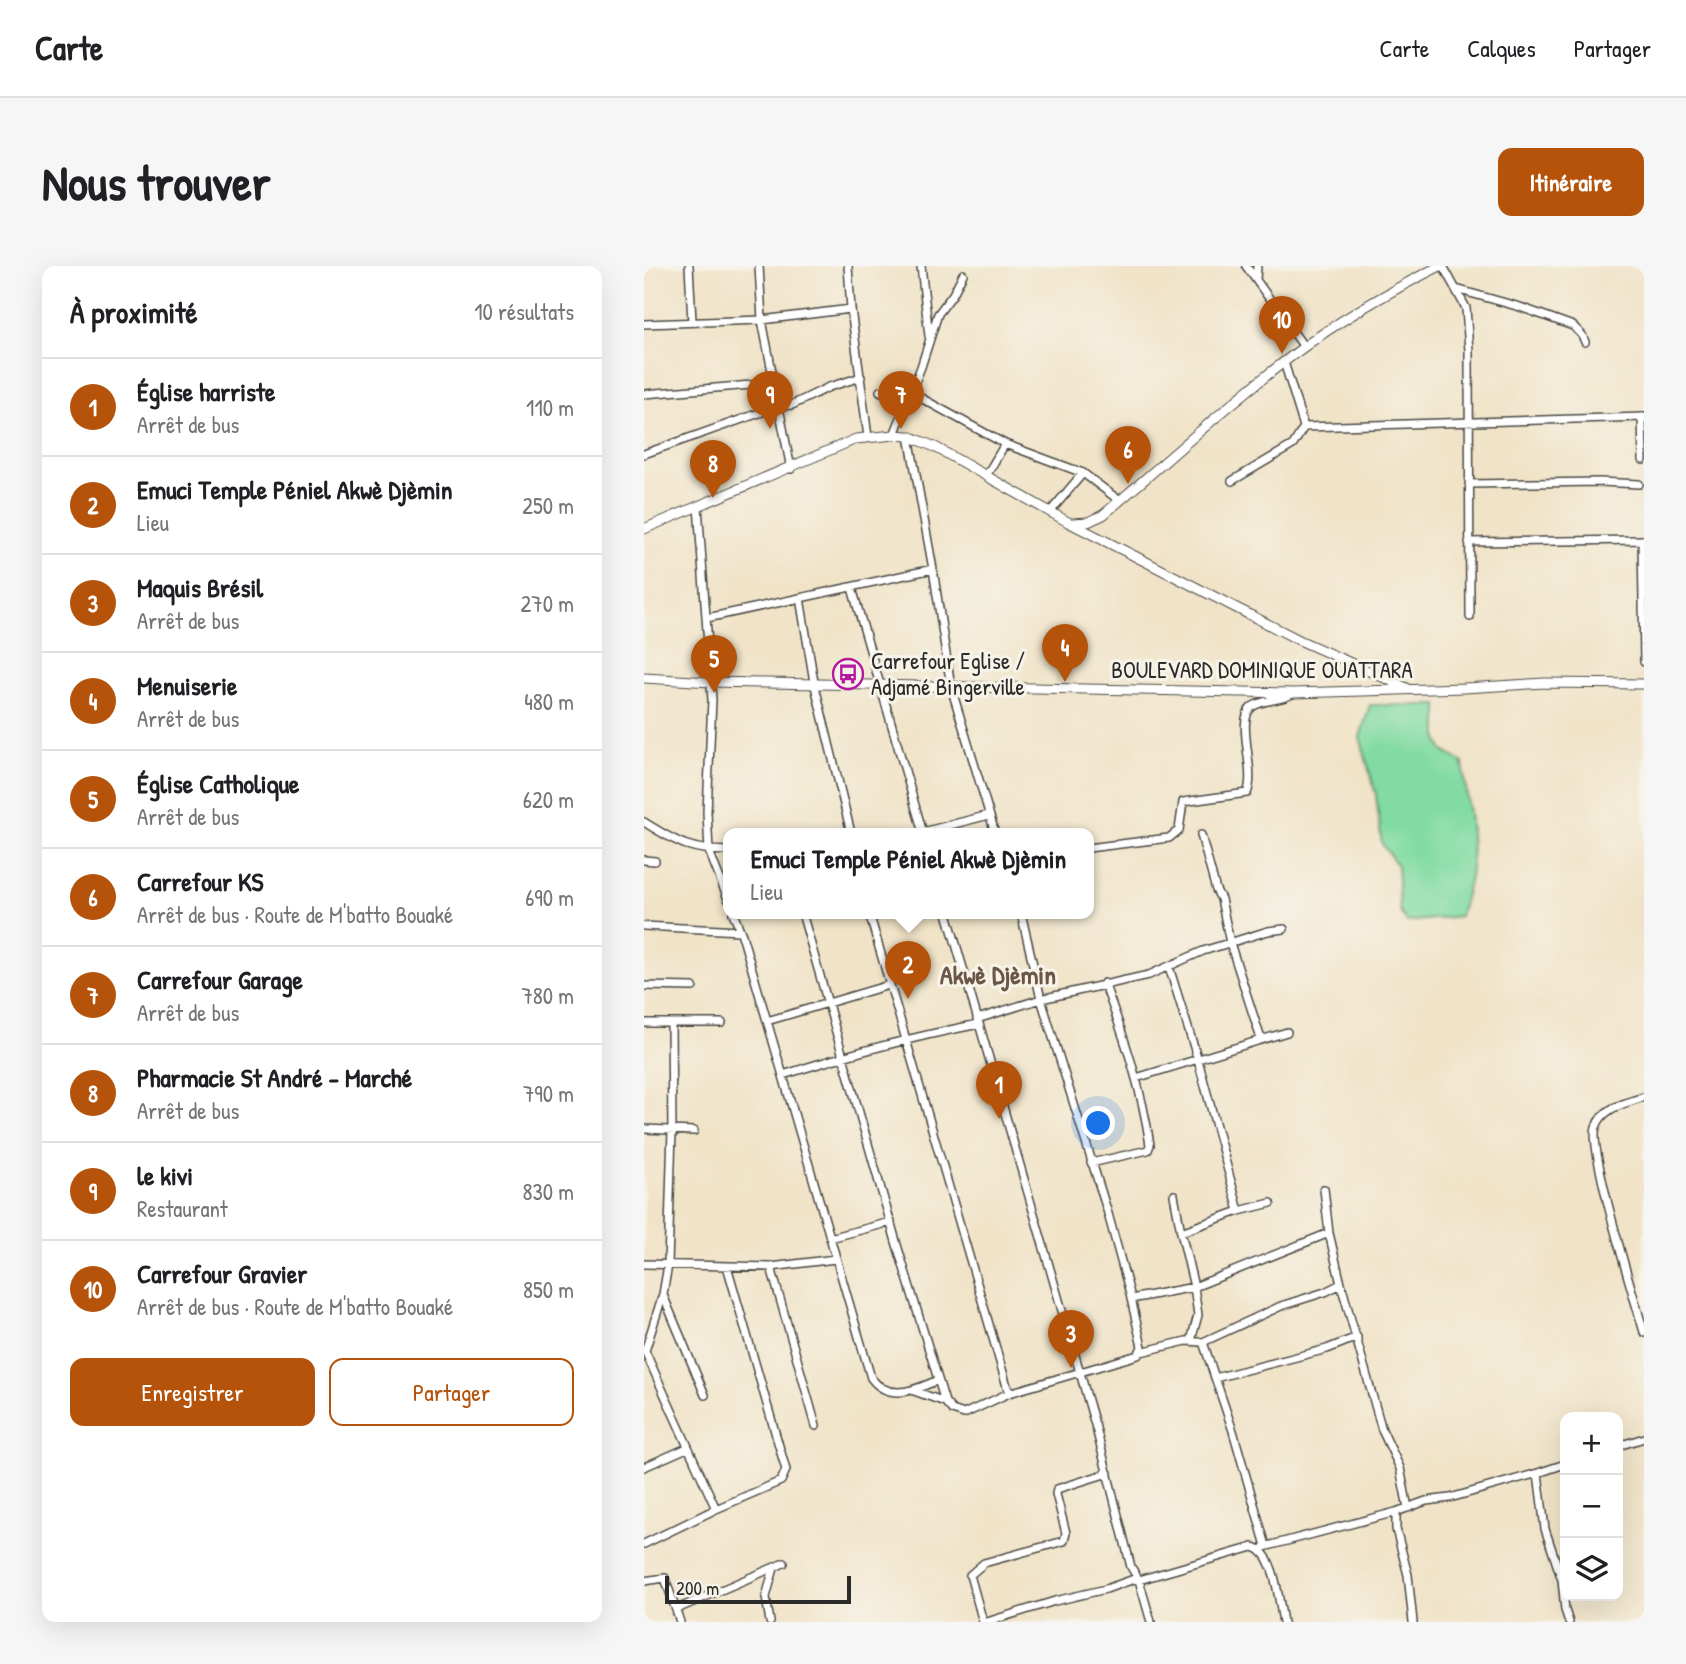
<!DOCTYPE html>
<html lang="fr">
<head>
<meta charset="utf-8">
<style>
  body { margin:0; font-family:"Patrick Hand",sans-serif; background:#f6f6f6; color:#202124 }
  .controls { position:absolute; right:21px; bottom:21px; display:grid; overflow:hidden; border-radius:14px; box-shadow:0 7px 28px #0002 }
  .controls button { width:63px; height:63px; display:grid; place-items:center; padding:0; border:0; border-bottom:2px solid #e0e0e0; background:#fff; color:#202124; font:35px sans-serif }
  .scale { position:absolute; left:21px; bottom:18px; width:186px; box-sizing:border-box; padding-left:7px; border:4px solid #2b2b2b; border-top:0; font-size:19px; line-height:24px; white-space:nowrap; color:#2b2b2b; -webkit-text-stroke:5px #f7f3e8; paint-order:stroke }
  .you { position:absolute; left:455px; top:858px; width:24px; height:24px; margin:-18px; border:5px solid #fff; border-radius:50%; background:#1a73e8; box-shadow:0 0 0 10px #1a73e833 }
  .badge { display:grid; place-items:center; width:46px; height:46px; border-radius:50%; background:#b45309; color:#fff; font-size:23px; font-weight:700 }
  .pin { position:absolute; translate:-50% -58px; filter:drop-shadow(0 2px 4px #0008) }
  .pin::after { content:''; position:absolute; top:37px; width:24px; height:21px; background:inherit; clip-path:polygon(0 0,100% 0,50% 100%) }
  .popup { position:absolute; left:79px; top:562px; width:371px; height:91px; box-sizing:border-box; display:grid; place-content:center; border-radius:14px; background:#fff; filter:drop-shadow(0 2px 5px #0005); font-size:23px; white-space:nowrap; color:#757577 }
  .popup b { font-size:26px; color:#202124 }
  .popup::after { content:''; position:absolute; left:50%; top:100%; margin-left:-14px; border:14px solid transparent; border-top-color:#fff }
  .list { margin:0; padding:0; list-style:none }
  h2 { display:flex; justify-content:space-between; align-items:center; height:91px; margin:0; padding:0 28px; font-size:30px }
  h2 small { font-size:23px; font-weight:400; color:#757577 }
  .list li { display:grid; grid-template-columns:46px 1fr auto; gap:21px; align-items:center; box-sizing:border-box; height:98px; padding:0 28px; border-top:2px solid #e0e0e0 }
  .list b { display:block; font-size:26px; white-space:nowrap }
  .list p { margin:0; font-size:23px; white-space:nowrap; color:#757577 }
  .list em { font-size:23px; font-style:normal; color:#757577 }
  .actions { display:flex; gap:14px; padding:21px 28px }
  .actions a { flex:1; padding:16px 0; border:2px solid #b45309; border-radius:14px; text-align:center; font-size:24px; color:#b45309 }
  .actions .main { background:#b45309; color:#fff }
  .icon { flex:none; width:38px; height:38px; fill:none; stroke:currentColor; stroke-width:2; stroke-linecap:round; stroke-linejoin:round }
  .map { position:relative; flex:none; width:1000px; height:1356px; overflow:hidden; border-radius:14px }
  header { display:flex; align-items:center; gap:42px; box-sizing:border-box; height:98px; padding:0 35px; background:#fff; border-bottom:2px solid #e0e0e0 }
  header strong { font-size:33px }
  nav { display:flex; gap:38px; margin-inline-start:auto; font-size:24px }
  .intro { display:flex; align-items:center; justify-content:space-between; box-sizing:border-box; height:168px; padding:0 42px }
  h1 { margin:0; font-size:49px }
  .button { padding:18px 32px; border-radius:14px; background:#b45309; color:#fff; font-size:24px; font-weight:700 }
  main { display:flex; gap:42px; padding:0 42px }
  aside { flex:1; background:#fff; border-radius:14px; box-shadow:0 7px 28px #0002 }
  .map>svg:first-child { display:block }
</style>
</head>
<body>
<header>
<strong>Carte</strong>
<nav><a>Carte</a><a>Calques</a><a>Partager</a></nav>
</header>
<div class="intro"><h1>Nous trouver</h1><a class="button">Itinéraire</a></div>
<main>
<aside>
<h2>À proximité<small>10 résultats</small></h2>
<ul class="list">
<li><span class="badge">1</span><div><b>Église harriste</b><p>Arrêt de bus</p></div><em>110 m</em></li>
<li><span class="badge">2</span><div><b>Emuci Temple Péniel Akwè Djèmin</b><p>Lieu</p></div><em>250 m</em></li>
<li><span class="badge">3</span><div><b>Maquis Brésil</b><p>Arrêt de bus</p></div><em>270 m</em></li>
<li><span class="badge">4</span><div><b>Menuiserie</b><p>Arrêt de bus</p></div><em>480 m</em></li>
<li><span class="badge">5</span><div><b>Église Catholique</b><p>Arrêt de bus</p></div><em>620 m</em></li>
<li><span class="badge">6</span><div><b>Carrefour KS</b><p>Arrêt de bus · Route de M'batto Bouaké</p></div><em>690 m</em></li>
<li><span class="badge">7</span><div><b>Carrefour Garage</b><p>Arrêt de bus</p></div><em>780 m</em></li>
<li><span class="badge">8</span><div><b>Pharmacie St André - Marché</b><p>Arrêt de bus</p></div><em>790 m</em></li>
<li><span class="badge">9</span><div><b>le kivi</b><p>Restaurant</p></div><em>830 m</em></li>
<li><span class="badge">10</span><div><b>Carrefour Gravier</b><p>Arrêt de bus · Route de M'batto Bouaké</p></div><em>850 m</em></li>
</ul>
<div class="actions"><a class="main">Enregistrer</a><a>Partager</a></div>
</aside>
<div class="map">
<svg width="1000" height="1356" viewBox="0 0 1000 1356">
  <rect width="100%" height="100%" fill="#f7f3e8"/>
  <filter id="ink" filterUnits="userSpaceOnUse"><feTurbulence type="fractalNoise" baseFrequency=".0143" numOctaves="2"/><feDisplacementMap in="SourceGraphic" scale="14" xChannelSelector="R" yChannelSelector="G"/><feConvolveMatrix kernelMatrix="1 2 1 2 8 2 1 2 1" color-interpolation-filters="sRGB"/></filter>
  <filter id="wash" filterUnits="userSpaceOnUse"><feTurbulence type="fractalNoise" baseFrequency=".00686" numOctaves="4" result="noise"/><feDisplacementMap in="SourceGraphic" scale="28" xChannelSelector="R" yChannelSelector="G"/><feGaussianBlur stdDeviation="1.57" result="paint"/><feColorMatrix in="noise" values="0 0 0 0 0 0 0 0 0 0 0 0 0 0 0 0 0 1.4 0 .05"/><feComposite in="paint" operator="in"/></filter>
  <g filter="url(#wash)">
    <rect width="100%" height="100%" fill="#f0e3c7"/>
    <path fill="#81dba2" stroke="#568366" stroke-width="2" d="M726 439H794V472L798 484 819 497C822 532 830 566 827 602 826 618 820 634 816 650L763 656 756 646 753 599 738 578 732 529 716 471Z"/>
  </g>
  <g filter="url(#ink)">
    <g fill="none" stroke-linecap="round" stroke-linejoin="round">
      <g stroke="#494742" stroke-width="10">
        <path id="minor" d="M45 0 48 55
          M115 0 118 54 147 203
          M204 0 207 43 224 171
          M277 0 285 70
          M602 0 660 81
          M799 0 822 42 825 85 826 351
          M612 13 613 0
          M812 23 876 41 929 60 938 69 941 76
          M0 58 118 54 207 43
          M236 125 261 138
          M266 126 361 178 439 207 476 235
          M0 128 130 117
          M998 151 999 194
          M660 161 1000 151
          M250 169 277 101 294 48 309 28 319 8
          M0 188 135 140 148 139 185 121 217 111
          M342 210 361 178
          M588 215 649 179 660 161 640 96
          M825 218 956 216 995 218
          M54 240 68 434 63 546 65 585 84 633
          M406 246 439 207
          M998 274 1000 396
          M825 276 1000 274
          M289 303 307 421 351 567
          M208 322 279 567
          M156 332 289 303 265 170
          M63 352 156 332 170 416 207 567
          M0 556C33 576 43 584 84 585
          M279 566 345 549
          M557 569 572 624 577 633 586 677 617 773
          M444 582 525 572 535 564 539 536 603 527C613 506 591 454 608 441 620 432 637 436 650 427
          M0 594 11 595
          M89 647 98 669 227 1112C245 1136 271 1124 294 1114
          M158 647 253 979 301 1136 308 1144 320 1148 365 1127 494 1089 498 1081 486 1028 463 944 397 733 377 647
          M225 647 365 1127
          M303 647 452 1162 487 1301 495 1314 507 1356
          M0 660 96 665
          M525 701 554 794 595 945
          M0 720 49 721
          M333 753 397 733 505 709 559 685 624 665 640 663
          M123 755 245 719
          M0 757H78
          M27 757 28 864 24 999 19 1028 1 1085 72 1243
          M139 809C204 788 268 771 335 758
          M492 812 643 766
          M1000 831C982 837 959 841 952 861 944 883 991 1035 1000 1066
          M0 863 50 865
          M447 897 504 884 506 879C498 823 480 770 460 717
          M680 923 685 967 697 1018 738 1164 756 1202 764 1242
          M537 966 595 945 627 937
          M186 972 247 956
          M0 998 127 1001 191 993
          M127 1001 172 1160
          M19 1029 61 1129
          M487 1033 550 1021 537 966 530 929
          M547 1075 554 1049 550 1021 685 967
          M559 1076 589 1165 622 1280
          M497 1086 542 1075 559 1076 637 1040 681 1026 697 1018
          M571 1112 683 1083 713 1071
          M270 1125 301 1136
          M974 1180 1000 1172
          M921 1198 894 1207 901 1263 918 1314 921 1344 925 1356
          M0 1201 43 1182
          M0 1278 72 1243 137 1215 142 1204 83 1000
          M620 1281 752 1246
          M495 1314 609 1281C631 1285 635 1336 639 1356
          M0 1315 21 1312 36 1356
          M33 1343 140 1297
          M126 1356 122 1331 130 1302
          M339 1356 326 1309 340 1297 420 1275 422 1267 412 1228 413 1223 464 1207
          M343 1356 411 1335 462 1323 493 1312
          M769 1356 764 1309 752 1263V1246L782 1235 806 1232 894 1207"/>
      </g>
      <g stroke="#494742" stroke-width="11">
        <path id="tertiary" d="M429 257 444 256 459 249C523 195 586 136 653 86 697 53 746 25 796 0
          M0 263 212 173 250 169 265 170 291 181 424 256 655 374 763 422
          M0 412 67 416 650 427 820 422 901 417 1000 418"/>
      </g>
      <use href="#minor" stroke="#fff" stroke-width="7"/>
      <use href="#tertiary" stroke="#fff" stroke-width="9"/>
    </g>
  </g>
  <defs>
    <g id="bus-ring" transform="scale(1.575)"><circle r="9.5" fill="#f7f3e8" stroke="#b5179e" stroke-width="1.5"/><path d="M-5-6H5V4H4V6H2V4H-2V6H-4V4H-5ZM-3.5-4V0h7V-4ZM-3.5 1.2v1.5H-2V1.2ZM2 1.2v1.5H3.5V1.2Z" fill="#b5179e"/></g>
  </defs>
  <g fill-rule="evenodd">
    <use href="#bus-ring" x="204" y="408"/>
  </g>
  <g text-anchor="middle" stroke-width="6" stroke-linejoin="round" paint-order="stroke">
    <g font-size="23" fill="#2b2b2b" stroke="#f7f3e8" text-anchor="start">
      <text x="227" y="403">Carrefour Eglise /<tspan x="227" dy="26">Adjamé Bingerville</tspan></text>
    </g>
    <g font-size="23" fill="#2b2b2b" stroke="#f7f3e8">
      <text x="618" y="412">BOULEVARD DOMINIQUE OUATTARA</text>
    </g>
    <g font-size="26" font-weight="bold" fill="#6c5747" stroke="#f7f3e8">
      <text x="354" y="718">Akwè Djèmin</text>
    </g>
  </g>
</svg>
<div class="controls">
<button>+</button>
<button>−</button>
<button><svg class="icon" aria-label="layers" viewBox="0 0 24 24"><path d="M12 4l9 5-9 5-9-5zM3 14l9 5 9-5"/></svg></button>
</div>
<div class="scale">200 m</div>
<div class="you"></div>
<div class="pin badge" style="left:355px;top:853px">1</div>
<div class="pin badge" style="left:264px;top:733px">2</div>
<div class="popup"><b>Emuci Temple Péniel Akwè Djèmin</b>Lieu</div>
<div class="pin badge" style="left:427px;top:1102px">3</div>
<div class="pin badge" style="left:421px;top:416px">4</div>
<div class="pin badge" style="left:70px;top:427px">5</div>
<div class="pin badge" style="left:484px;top:218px">6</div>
<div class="pin badge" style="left:257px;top:163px">7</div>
<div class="pin badge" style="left:69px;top:232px">8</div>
<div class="pin badge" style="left:126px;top:163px">9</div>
<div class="pin badge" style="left:638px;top:88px">10</div>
</div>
</main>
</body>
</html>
